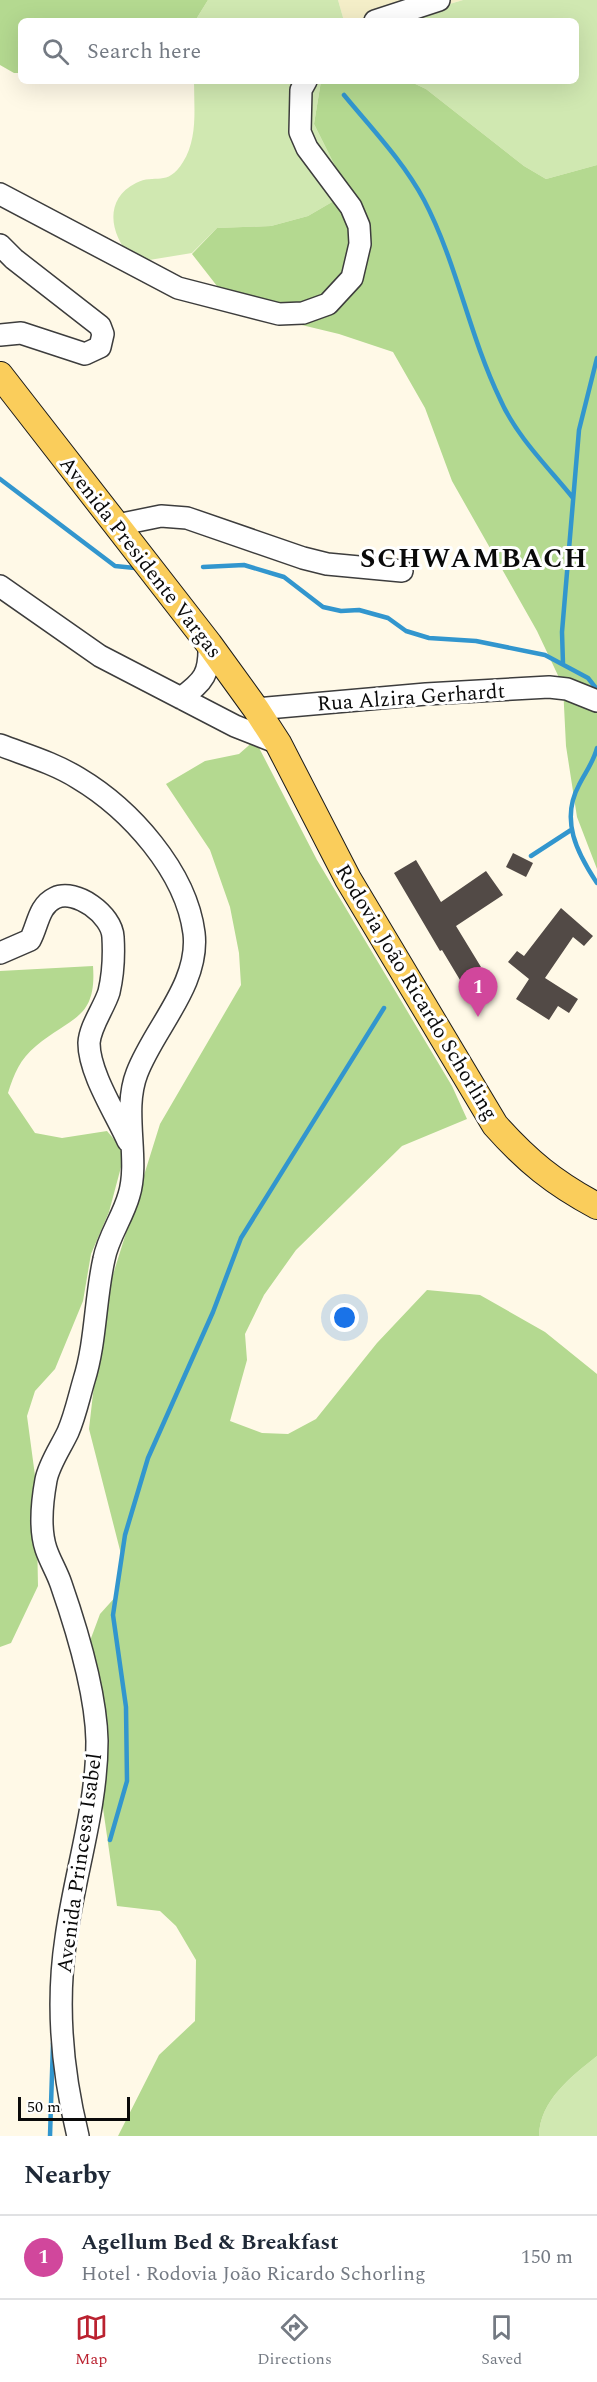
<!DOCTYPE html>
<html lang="en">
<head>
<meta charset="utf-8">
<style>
  body { margin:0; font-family:Spectral,serif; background:#f6f6f7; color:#1f2937 }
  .scale { position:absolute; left:18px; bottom:15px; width:112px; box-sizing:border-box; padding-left:6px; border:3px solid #0a0a0a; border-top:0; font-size:16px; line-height:21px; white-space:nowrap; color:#0a0a0a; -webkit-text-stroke:4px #fff; paint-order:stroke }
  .you { position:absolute; left:345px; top:1318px; width:21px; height:21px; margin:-15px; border:4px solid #fff; border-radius:50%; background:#1a73e8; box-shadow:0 0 0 9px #1a73e833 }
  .badge { display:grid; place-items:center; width:39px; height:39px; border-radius:50%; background:#ba2230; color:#fff; font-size:20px; font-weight:700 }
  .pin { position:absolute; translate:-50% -50px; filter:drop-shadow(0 2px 3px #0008) }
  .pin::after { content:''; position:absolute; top:32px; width:21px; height:18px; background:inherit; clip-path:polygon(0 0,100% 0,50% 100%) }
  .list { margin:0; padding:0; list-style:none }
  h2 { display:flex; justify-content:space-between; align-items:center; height:78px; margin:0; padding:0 24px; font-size:26px }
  h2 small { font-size:20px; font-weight:400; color:#747a83 }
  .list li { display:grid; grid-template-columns:39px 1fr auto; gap:18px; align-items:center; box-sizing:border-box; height:84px; padding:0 24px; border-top:2px solid #e0e1e3 }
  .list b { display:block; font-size:22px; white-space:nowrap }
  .list p { margin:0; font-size:20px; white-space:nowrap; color:#747a83 }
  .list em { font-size:20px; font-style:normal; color:#747a83 }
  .icon { flex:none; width:33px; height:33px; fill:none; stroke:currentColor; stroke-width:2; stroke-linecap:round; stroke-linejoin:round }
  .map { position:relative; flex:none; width:597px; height:2136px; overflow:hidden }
  .search { position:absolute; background:#fff; box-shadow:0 6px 24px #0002; left:18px; right:18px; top:18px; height:66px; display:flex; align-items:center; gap:15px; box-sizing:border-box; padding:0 21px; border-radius:9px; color:#747a83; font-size:22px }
  .sheet { height:162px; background:#fff }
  nav { display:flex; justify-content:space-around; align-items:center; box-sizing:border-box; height:84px; border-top:2px solid #e0e1e3; background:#fff; font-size:16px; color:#747a83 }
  nav a { display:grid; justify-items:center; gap:3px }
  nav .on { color:#ba2230 }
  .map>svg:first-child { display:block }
</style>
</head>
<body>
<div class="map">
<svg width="597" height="2136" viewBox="0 0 597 2136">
  <rect width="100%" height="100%" fill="#fff9e7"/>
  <path fill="#f4eec8" d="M338 0H463L393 21H344Z"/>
  <path fill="#d0e8b1" d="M208 0H338L344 21H195Z
    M463 0H597V165L546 179 524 166 426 89 409 81H576V21H393Z
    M194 81H321L314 124 336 168 338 187 332 202 308 216 271 226 217 228 192 253 137 262C112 242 100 201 136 183 155 173 167 188 183 162 198 138 194 108 194 81Z
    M597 2056V2136H539C540 2100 571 2077 597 2056Z"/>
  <path fill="#b4d990" d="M0 0H208L195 21H21V73H14L0 65Z
    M321 81H409L426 89 524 166 546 179 597 165V869L577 817 566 746 563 686 537 631 452 481 425 408 393 352 339 334 235 309 192 254 217 228 271 226 308 216 332 202 338 187 336 168 314 124Z
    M255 740 317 860 452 1086 467 1119 402 1146 296 1250 264 1295 245 1334 247 1360 230 1421 262 1433 288 1434 316 1419 377 1343 427 1290 480 1295 545 1332 597 1374V2056C571 2077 540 2100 539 2136H118L159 2055 195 2021 196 1960 176 1926 160 1911 117 1906 101 1794 87 1649 100 1614 118 1594 121 1554 89 1429 95 1376 106 1297 160 1124 241 985 239 953 230 907 210 850 166 784 205 761 239 754Z
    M93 966C97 1020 70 1017 36 1046 20 1059 14 1074 8 1093L35 1133 62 1138 107 1131 125 1152 109 1212 91 1254 83 1301 55 1369 35 1391 27 1416 36 1483 38 1586 11 1643 0 1647V971Z"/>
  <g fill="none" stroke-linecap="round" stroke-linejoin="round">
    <path stroke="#3296ce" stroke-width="4.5" d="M344 95C372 129 403 161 424 200 457 263 469 335 500 399 516 436 548 467 573 498
      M0 479 115 566 135 568
      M203 567 244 565 284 577 323 607 341 611 359 610 388 618 406 631 429 638 476 641 545 655 588 678 596 688
      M563 664 562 632 579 430 597 358
      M597 748C593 763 586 771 579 785 560 820 577 853 597 883
      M531 856 571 830
      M110 1840 127 1781 126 1707 113 1615 125 1535 148 1458 213 1312 241 1238 384 1008
      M50 2136 53 2043"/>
  </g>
  <path fill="#524a46" d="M513 853 533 863 526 877 506 867Z
    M416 860 441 902 486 871 503 895 456 926 481 967 460 980 442 950 440 951 394 873Z
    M561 908 593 936 584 946 573 937 545 978 578 999 569 1013 558 1006 549 1020 516 999 529 979 508 962 517 951 524 956Z"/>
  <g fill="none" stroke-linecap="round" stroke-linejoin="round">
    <g stroke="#3d3d3d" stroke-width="24">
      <path id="minor" d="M375 21 439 0
        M0 194 178 288 279 314 303 313 328 304 352 278 360 244 359 226 351 207 307 148 300 132 301 90 306 81
        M0 245 14 259 100 326 103 334 100 347 85 354 21 333 0 335
        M117 525 161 516 187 518 303 558 327 564 402 571
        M0 586 100 656 235 726 278 743
        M181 698C204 681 210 674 209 644
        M256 709 426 694 549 687 567 689 597 701
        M0 745C26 755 54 763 78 778 130 809 186 871 194 933 200 984 154 1028 137 1073 122 1111 140 1159 129 1195 123 1217 108 1237 104 1259 95 1299 96 1342 84 1380 79 1397 75 1416 68 1432 61 1447 49 1464 46 1480 42 1502 39 1528 46 1549 50 1561 57 1572 61 1584 77 1630 96 1693 97 1741 97 1808 75 1872 66 1938 56 2004 62 2071 78 2136
        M0 953 30 940C38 926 38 906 55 898 76 888 112 915 113 937 114 954 113 975 109 992 104 1008 90 1026 89 1043 89 1073 116 1114 128 1141"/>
    </g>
    <g stroke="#1b1b1b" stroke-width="28">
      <path id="major" d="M0 375 209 644 256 709 278 743 348 879 495 1125C527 1161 554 1183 597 1206"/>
    </g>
    <use href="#minor" stroke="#fff" stroke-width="21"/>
    <use href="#major" stroke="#facd5b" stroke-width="26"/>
  </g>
  <g text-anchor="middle" stroke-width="6" stroke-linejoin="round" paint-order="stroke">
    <g font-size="21" fill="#0a0a0a" stroke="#fff">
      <text transform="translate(141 557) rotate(52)" y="7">Avenida Presidente Vargas</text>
      <text transform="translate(411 697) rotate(-4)" y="7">Rua Alzira Gerhardt</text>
      <text transform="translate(417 992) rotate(59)" y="7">Rodovia João Ricardo Schorling</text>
      <text transform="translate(79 1863) rotate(-82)" y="7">Avenida Princesa Isabel</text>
    </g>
    <g font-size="27" font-weight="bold" letter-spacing="1.5" fill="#0a0a0a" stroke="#fff">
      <text x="474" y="567">SCHWAMBACH</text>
    </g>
  </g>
</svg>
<div class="scale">50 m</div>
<div class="you"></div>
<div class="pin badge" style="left:478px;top:1017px;background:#d1479c">1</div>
<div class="search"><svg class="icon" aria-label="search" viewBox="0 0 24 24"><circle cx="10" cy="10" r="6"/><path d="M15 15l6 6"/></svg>Search here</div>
</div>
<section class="sheet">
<h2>Nearby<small></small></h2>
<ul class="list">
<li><span class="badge" style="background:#d1479c">1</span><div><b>Agellum Bed &amp; Breakfast</b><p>Hotel · Rodovia João Ricardo Schorling</p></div><em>150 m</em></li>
</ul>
</section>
<nav>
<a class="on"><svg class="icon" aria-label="map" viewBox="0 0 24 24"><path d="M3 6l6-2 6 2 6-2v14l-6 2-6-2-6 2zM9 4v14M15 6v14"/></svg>Map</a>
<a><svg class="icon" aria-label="directions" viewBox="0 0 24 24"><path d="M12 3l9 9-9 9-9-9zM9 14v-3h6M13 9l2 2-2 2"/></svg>Directions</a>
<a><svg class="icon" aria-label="saved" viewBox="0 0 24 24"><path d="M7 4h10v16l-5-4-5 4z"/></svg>Saved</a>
</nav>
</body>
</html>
